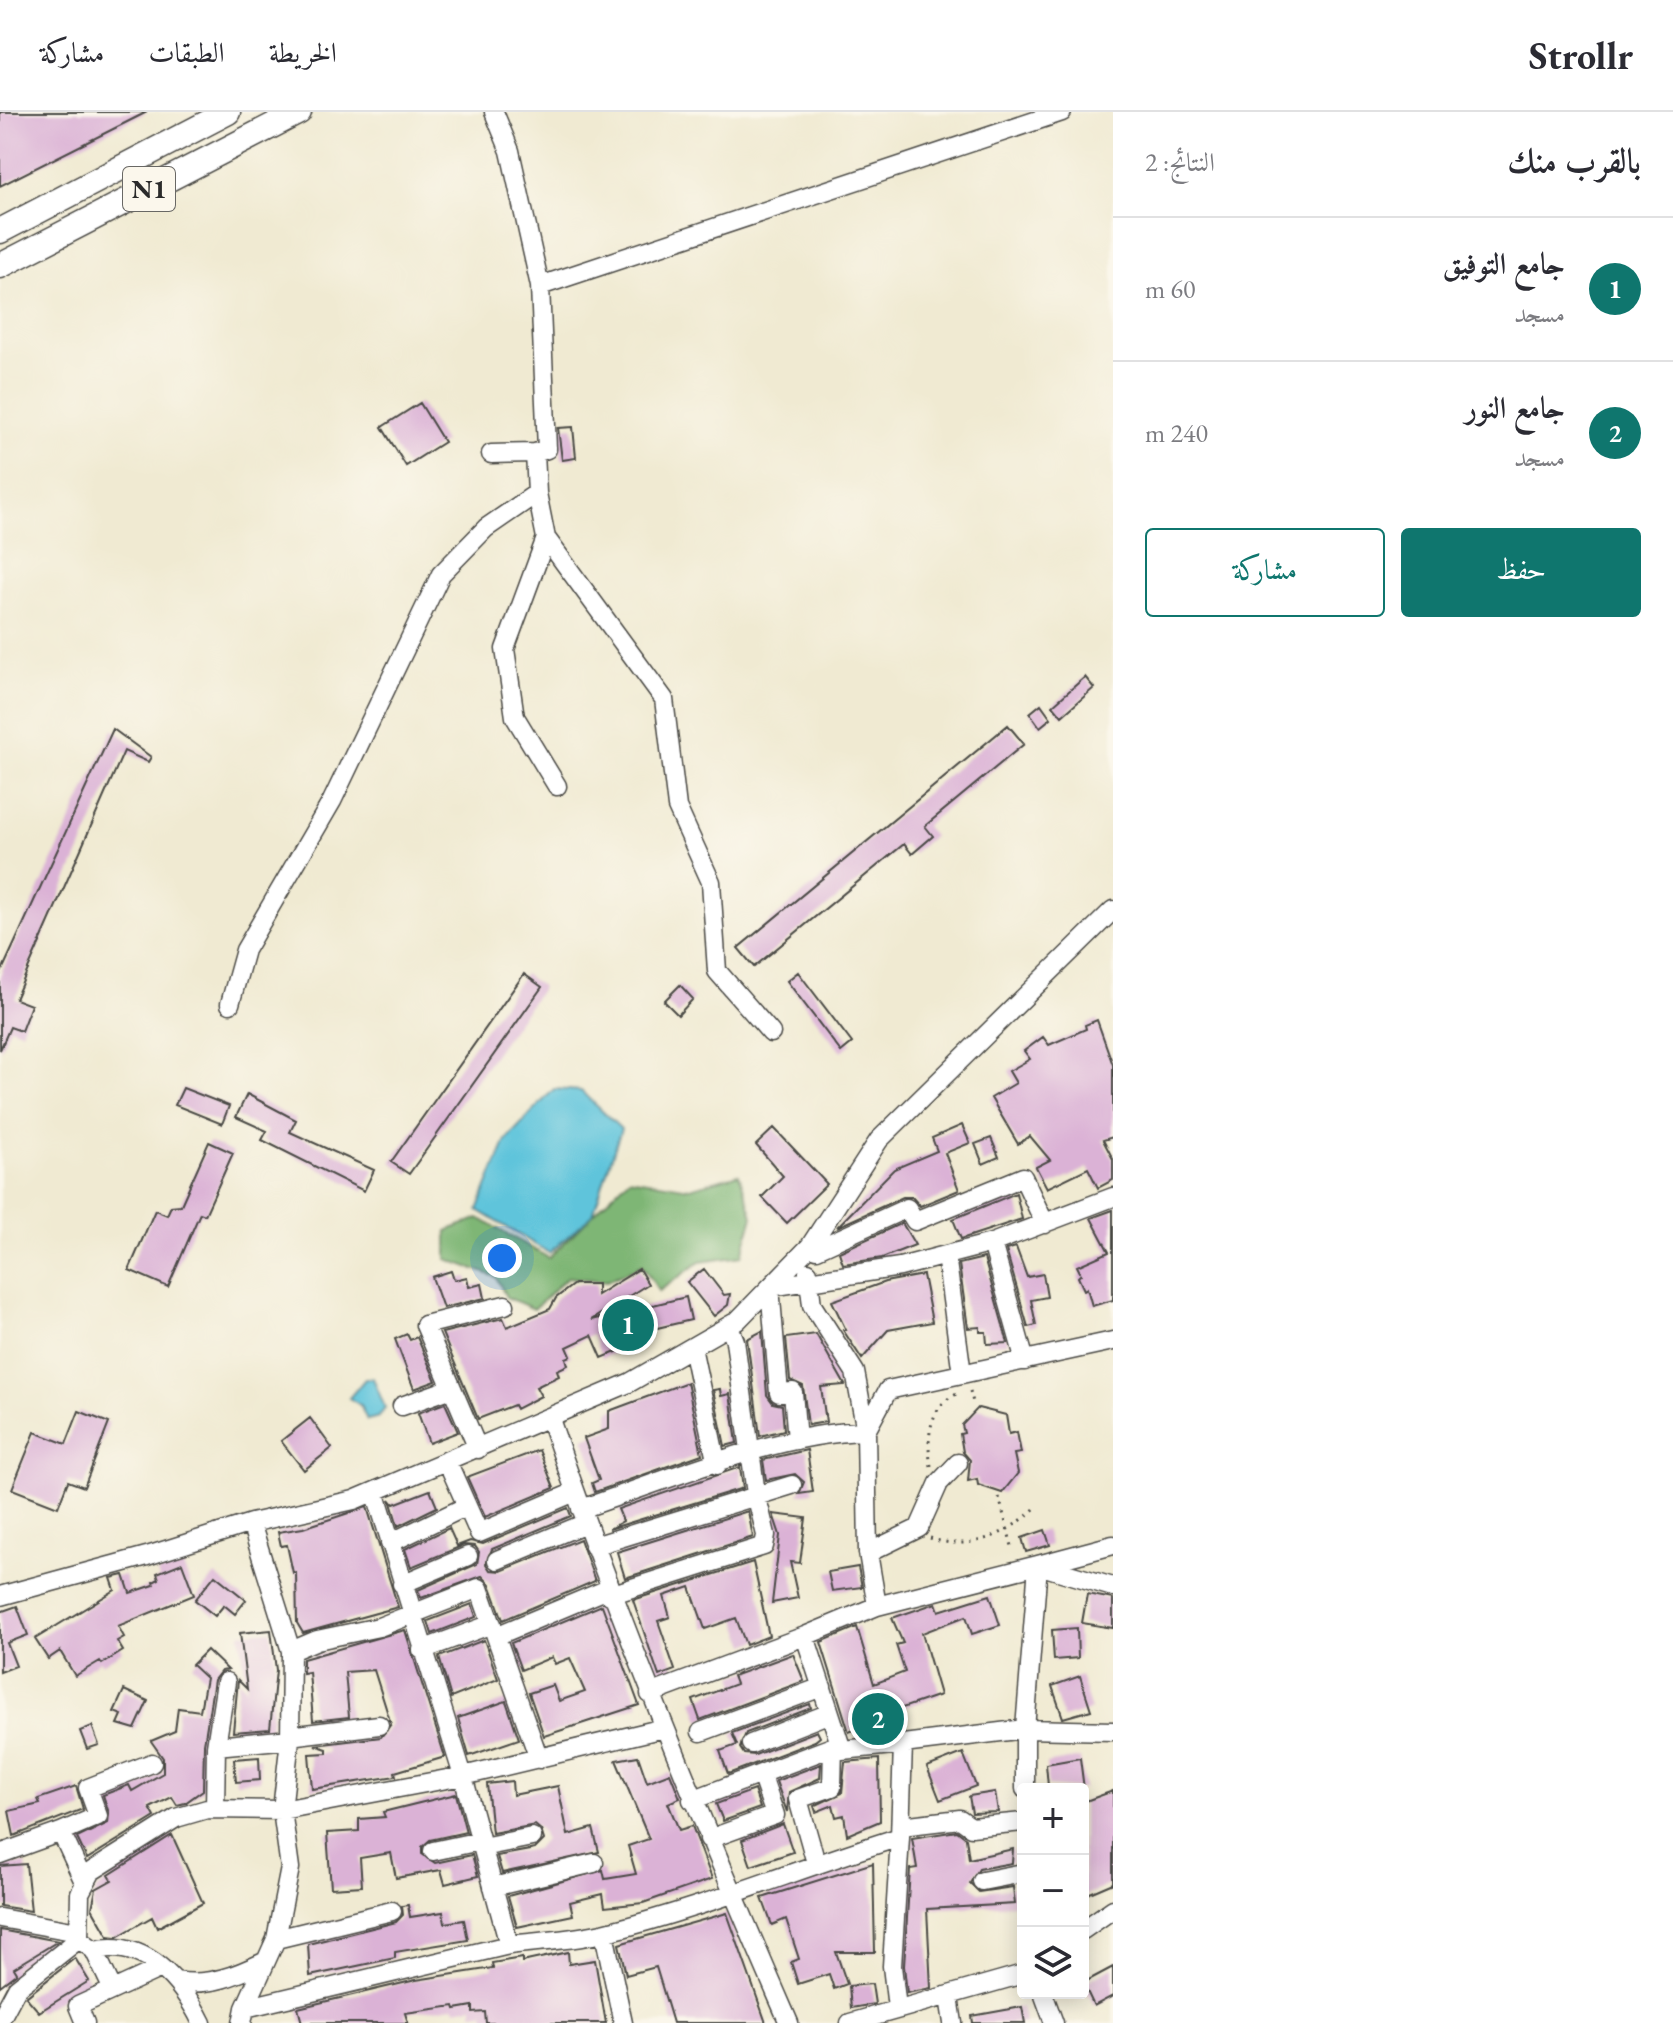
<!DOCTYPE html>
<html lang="ar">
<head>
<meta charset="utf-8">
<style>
  body { margin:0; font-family:"EB Garamond",Amiri,serif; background:#f7f7f7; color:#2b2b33; direction:rtl }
  .controls { position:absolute; right:24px; bottom:24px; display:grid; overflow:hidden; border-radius:8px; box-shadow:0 4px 20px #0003 }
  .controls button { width:72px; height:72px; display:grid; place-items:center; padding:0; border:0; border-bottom:2px solid #e1e1e2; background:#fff; color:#2b2b33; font:40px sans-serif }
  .you { position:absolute; left:502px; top:1146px; width:28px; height:28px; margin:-20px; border:6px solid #fff; border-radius:50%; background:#1a73e8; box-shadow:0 0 0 12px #1a73e833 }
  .badge { display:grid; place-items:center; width:52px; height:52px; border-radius:50%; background:#0f766e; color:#fff; font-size:26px; font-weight:700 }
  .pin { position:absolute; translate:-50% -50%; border:4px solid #fff; box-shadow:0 2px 8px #0006 }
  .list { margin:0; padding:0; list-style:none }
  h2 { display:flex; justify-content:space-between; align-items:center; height:104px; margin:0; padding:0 32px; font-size:34px }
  h2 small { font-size:26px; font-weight:400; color:#7c7c81 }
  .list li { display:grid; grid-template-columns:52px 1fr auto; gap:24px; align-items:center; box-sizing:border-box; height:144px; padding:0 32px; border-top:2px solid #e1e1e2 }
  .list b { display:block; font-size:30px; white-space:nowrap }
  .list p { margin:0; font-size:26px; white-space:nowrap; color:#7c7c81 }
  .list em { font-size:26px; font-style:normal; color:#7c7c81 }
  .actions { display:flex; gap:16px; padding:24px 32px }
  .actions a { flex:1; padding:18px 0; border:2px solid #0f766e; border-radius:8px; text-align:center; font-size:28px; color:#0f766e }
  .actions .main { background:#0f766e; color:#fff }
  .icon { flex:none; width:44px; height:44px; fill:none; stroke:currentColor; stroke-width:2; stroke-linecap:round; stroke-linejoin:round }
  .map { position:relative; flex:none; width:1113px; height:1911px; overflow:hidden; direction:ltr }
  header { display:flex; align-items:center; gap:48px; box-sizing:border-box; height:112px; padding:0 40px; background:#fff; border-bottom:2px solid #e1e1e2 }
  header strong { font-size:38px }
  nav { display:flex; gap:44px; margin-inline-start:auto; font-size:28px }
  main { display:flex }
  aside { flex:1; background:#fff }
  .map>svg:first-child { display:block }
</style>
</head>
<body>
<header>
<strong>Strollr</strong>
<nav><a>الخريطة</a><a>الطبقات</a><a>مشاركة</a></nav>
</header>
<main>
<aside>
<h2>بالقرب منك<small>النتائج: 2</small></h2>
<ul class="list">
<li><span class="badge">1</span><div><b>جامع التوفيق</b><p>مسجد</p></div><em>60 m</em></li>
<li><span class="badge">2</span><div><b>جامع النور</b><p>مسجد</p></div><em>240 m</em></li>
</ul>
<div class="actions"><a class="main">حفظ</a><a>مشاركة</a></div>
</aside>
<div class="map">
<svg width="1113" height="1911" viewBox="0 0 1113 1911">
  <rect width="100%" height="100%" fill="#fbf7ec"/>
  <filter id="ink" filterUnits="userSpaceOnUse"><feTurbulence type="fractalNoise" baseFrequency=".0125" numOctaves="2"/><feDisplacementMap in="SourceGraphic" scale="16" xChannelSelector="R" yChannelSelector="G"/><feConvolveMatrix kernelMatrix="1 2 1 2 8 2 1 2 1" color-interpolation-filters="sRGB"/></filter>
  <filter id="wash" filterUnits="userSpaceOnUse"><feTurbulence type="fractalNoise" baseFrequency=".006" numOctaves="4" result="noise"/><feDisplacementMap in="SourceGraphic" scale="32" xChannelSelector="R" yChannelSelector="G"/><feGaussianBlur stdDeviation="1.8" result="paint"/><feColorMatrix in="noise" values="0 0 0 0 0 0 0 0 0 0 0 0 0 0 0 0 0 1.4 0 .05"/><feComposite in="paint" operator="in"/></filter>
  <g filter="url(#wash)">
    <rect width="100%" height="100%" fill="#f0ead2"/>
    <path fill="#7eb674" stroke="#547050" stroke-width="2" d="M739 1062 753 1104 742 1144 700 1150 659 1179 642 1153 607 1169 567 1165 534 1197 506 1185 496 1165 447 1147V1119L479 1106 549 1146 629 1066 690 1076Z"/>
    <path fill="#5ec4db" stroke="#447883" stroke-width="2" d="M554 977 581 979 621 1017 593 1102 549 1141 478 1098 506 1028Z
      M373 1266 385 1296 379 1305 367 1308 360 1293 349 1286 365 1267Z"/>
    <g id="blocks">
      <path fill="#dbb2d6" d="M0 0H147L0 74Z
        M420 291 444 330 406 354 382 315Z
        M573 315 576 346 562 348 558 316Z
        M1085 565 1094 576 1062 604 1053 593Z
        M1041 592 1051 606 1040 615 1030 601Z
        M1008 613 1024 632 925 714 933 724 912 742 904 732 754 855 738 836Z
        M113 617 151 645 148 650 124 639 15 887 31 893 21 919 10 915 0 938V863Z
        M798 860 852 931 841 940 787 869Z
        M524 862 542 875 409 1062 391 1050Z
        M680 873 693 887 678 903 664 889Z
        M1097 908 1113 953V1025L1103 1028 1113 1047V1068L1098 1076 1088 1056 1047 1076 1036 1055 1050 1048 1030 1024 1018 1032 991 986 1016 971 1009 959 1030 947 1024 939 1043 925 1049 933 1086 917 1085 913Z
        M183 976 229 994 222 1012 175 993Z
        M247 982 296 1008 290 1020 374 1058 364 1079 262 1028 267 1019 236 1005Z
        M962 1013 970 1031 945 1041 959 1078 920 1094 912 1085H903L837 1115 894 1057 937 1039 932 1026Z
        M774 1016 827 1072 787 1111 762 1085 783 1064 756 1033Z
        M991 1026 999 1045 983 1052 975 1032Z
        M209 1030 233 1041 205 1103 200 1101 168 1175 129 1158 155 1098 167 1103 171 1094 181 1093Z
        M1016 1081 1022 1107 961 1127 953 1107Z
        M1113 1098V1188L1092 1194 1087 1176 1084 1178 1078 1165 1081 1162 1077 1154 1109 1140 1091 1106Z
        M902 1111 915 1133 882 1146 843 1152 839 1140Z
        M1016 1135 1027 1165 1043 1162 1047 1185 1031 1188 1036 1213 1028 1215 1006 1138Z
        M984 1146 1008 1231 987 1232 986 1220H980V1215L968 1216 959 1152Z
        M639 1157 648 1172 591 1208 686 1185 691 1208 653 1217 618 1233 621 1238 602 1246 592 1223 567 1235 571 1244 566 1246 568 1253 557 1258 559 1264 536 1275 541 1284 516 1297 514 1293 478 1307 442 1221 503 1206 507 1215 550 1197 556 1186 574 1172H597V1183Z
        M704 1157 724 1183 730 1182 728 1193 714 1204 687 1170Z
        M451 1159 454 1168 467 1165 469 1175 482 1172 485 1186 443 1196 432 1165Z
        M923 1163 932 1210 888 1218 862 1247 843 1218H846L832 1189 885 1170Z
        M762 1219 767 1283 773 1291 782 1293 784 1318 760 1324 747 1227Z
        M407 1222 410 1228 417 1225 436 1269 414 1277 395 1227Z
        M816 1222 845 1273 821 1275 826 1310 808 1313 803 1274 790 1268 786 1226Z
        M687 1270 702 1342 595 1380 592 1371 599 1368 584 1326 609 1317V1299Z
        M720 1277 721 1284 730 1282 737 1331 725 1334 713 1278Z
        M445 1291 458 1320 429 1331 418 1301Z
        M978 1296 1006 1303 1009 1322 1017 1320 1021 1341 1014 1342 1018 1361 1002 1381 978 1373 977 1367 968 1369 970 1348 963 1340 960 1322 964 1321 962 1313Z
        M79 1299 109 1311 84 1375 68 1369 58 1395 12 1377 35 1320 66 1332Z
        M310 1306 332 1336 304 1358 281 1329Z
        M539 1338 554 1376 485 1405 467 1365Z
        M807 1338 813 1380 799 1382 804 1370 795 1362 766 1368 763 1348Z
        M740 1355 743 1376 609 1417 623 1409 618 1397Z
        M430 1378 437 1395 398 1414 390 1387 394 1392Z
        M367 1395 398 1495 303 1521 297 1511 296 1460 293 1461 287 1433 281 1434 278 1420 303 1416Z
        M568 1396 571 1404 492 1437 486 1452 490 1458 501 1459 580 1427 595 1469 503 1508 490 1472 482 1464 421 1486 418 1478 477 1452 479 1440 475 1434 464 1433 411 1455 405 1437 449 1416 457 1434 470 1429 483 1432Z
        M748 1399 753 1425 625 1466 617 1440Z
        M773 1402 806 1406 800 1451 790 1450 798 1486 772 1491 780 1423Z
        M1045 1418 1050 1433 1026 1440 1022 1426Z
        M753 1450 769 1524 746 1533 736 1506 705 1517 690 1475 664 1484 670 1505 658 1509 675 1558 659 1564 633 1488Z
        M182 1451 194 1483 118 1514 124 1525 117 1529 123 1539 102 1552 100 1549 75 1564 60 1539 48 1547 35 1527 115 1478 111 1466 124 1463 130 1481 154 1473 153 1470 159 1467 157 1461Z
        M858 1455 862 1475 832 1479 828 1460Z
        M215 1463 246 1488 235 1502 224 1493 215 1504 195 1488Z
        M1087 1482 1113 1487V1516L1082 1511Z
        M990 1483 1000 1513 972 1522 966 1504 922 1521 940 1583 899 1597 901 1602 874 1617 872 1611 849 1620 821 1530 857 1515 874 1572 905 1560 896 1533 903 1531 892 1506 936 1491 939 1499Z
        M472 1492 476 1505 432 1522 428 1509Z
        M602 1493 639 1593 544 1624 529 1581 553 1573 559 1589 585 1580 570 1546 555 1552 552 1545 521 1558 511 1531Z
        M17 1494 28 1523 7 1531 16 1554 0 1560V1500Z
        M1077 1516 1078 1546 1054 1548 1052 1518Z
        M271 1518 276 1558 270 1617 233 1620 238 1568 247 1577 240 1521Z
        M405 1518 445 1645 395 1660 396 1664 312 1677 309 1642 327 1641V1637L315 1633 381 1625 391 1612 374 1558 345 1560 349 1605 313 1609 309 1560 303 1561V1547Z
        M484 1528 498 1567 451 1586 439 1545Z
        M207 1538 228 1558 221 1559 214 1568 204 1632 203 1678 185 1691 177 1693 172 1685 150 1696 155 1705 87 1747 77 1726 108 1711 109 1701 103 1683 129 1673 132 1679 163 1661V1646L151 1629 175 1619 178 1596 200 1599 206 1566 192 1553Z
        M793 1542 804 1569 700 1608 693 1588 736 1572 733 1564Z
        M1080 1564 1091 1598 1063 1606 1052 1574Z
        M124 1578 148 1589 135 1617 118 1612 122 1603 114 1600Z
        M506 1589 519 1627 469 1644 458 1606Z
        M810 1592 811 1596 746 1621 740 1636 744 1642 755 1643 817 1619 820 1625 815 1629 728 1662 720 1639 737 1633 732 1621Z
        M92 1614 99 1633 87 1637 80 1619Z
        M963 1641 976 1674 940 1688 927 1655Z
        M638 1644 647 1670 670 1661 680 1686 668 1691 679 1718 692 1714 712 1767 643 1791 605 1795 603 1782 570 1790 573 1803 517 1815 508 1784 603 1758 605 1767 636 1762 628 1734 649 1727 616 1648Z
        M259 1645 260 1668 236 1670 234 1647Z
        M1080 1646 1084 1677 1048 1674 1046 1652Z
        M879 1647 880 1709 847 1723 844 1703 836 1705 833 1693 816 1700 814 1694 842 1681 845 1650Z
        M821 1652 820 1666 789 1680 787 1700 776 1669Z
        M512 1669 513 1683 558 1674 568 1723 593 1716 599 1740 502 1761 497 1744 535 1737 544 1728 541 1718 535 1713 492 1721 487 1672Z
        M76 1674 83 1697 14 1724 9 1699 40 1692 38 1687Z
        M754 1678 760 1696 723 1709 716 1692Z
        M1113 1679V1771L1083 1784V1690Z
        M995 1680 998 1700 972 1701 969 1684Z
        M456 1682 466 1720 430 1728 422 1735V1742L435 1751 472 1743 478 1764 445 1772 441 1758 396 1766 391 1741 360 1746 362 1774 331 1776 327 1721 359 1719V1707L385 1705 383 1700Z
        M783 1712 793 1740 751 1754 742 1728Z
        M957 1719 966 1726 969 1747 1013 1737 1012 1751 979 1757 970 1771 979 1780 1013 1775 1015 1792 927 1797 931 1876 907 1881 904 1854 910 1757 917 1756 912 1726Z
        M172 1723 203 1791 157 1816 152 1805 117 1825 108 1824 92 1796 96 1777 112 1768 109 1763Z
        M873 1751 875 1840H836L847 1872 834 1877 829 1862 798 1872 791 1850 799 1847 786 1807 772 1813 762 1786Z
        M26 1752 31 1799 0 1794V1754Z
        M408 1793 410 1805 443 1800 445 1811 464 1808 468 1828 395 1840V1846L310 1864 308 1832 396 1810 403 1803 402 1794Z
        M727 1801 766 1911H673L656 1855 626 1863 619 1832Z
        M0 1818 58 1829 14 1856 17 1861 0 1874Z
        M568 1840 569 1852 595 1848 606 1911H486L485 1900 473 1901V1894L455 1897 454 1894 405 1901 408 1911H302L298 1896 416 1868 493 1856 492 1851 522 1846V1850Z
        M75 1846 89 1869 39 1900 26 1885Z
        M1113 1855V1884L1094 1894 1083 1871Z
        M872 1872 875 1892 851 1896 849 1874Z
        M1022 1895 1025 1911H973L972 1904Z"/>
    </g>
  </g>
  <g filter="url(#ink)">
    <use href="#blocks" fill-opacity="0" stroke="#494844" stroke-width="2"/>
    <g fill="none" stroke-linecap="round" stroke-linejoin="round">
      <g stroke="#494844" stroke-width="21">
        <path id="minor" d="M540 174 1062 0
          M491 342 535 341 547 337 540 174 510 39 494 0
          M537 381 546 426 505 537 515 605 557 674
          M546 426 664 587 677 695 711 770 717 859 771 921
          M230 892 245 838 332 689 441 462 486 416 537 381 535 341
          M992 1131 1025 1249
          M810 1134 817 1137 907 1096 915 1109 1023 1065 1045 1112
          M946 1143 962 1262
          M692 1235 717 1353
          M402 1294 452 1276
          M550 1307C620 1512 702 1712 789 1911
          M797 1328 793 1280 779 1281 770 1175 900 1155 992 1131 1113 1085
          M478 1337 425 1213 505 1193
          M447 1349 479 1421 575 1380
          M375 1379 463 1664 509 1833C541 1829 576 1828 607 1820 707 1795 802 1755 900 1725L892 1854 897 1896
          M581 1397C665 1369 779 1320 866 1319L855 1260 812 1193 808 1160
          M390 1431 467 1394
          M594 1434 792 1373
          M868 1441 919 1416 939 1371 958 1351
          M497 1448 586 1411
          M402 1472 468 1444
          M610 1483 764 1434 766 1423 756 1382 735 1229 729 1214
          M0 1484 147 1444 251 1411 354 1388 629 1271 737 1209 810 1134 879 1028 1113 798
          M877 1494 868 1441 866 1319 888 1278 1113 1229
          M496 1524 608 1477
          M805 1524 877 1494 1038 1453 1113 1475
          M422 1538 492 1512
          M291 1539 317 1528 379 1515 479 1476 539 1647
          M650 1582 805 1524 842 1638 903 1632 900 1725
          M701 1620 822 1575
          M289 1624 379 1613
          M751 1632 830 1601
          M903 1632 1025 1617 1113 1619
          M216 1634 290 1627
          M1025 1677V1617L1038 1453 1113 1433
          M692 1688 840 1632
          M215 1697 216 1634 226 1570
          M901 1714 960 1707 971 1715 1023 1710
          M61 1720 98 1704 88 1676 152 1651
          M709 1727 775 1703 761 1662
          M482 1735 532 1725
          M433 1739 480 1729
          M0 1742 61 1720 85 1772
          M816 1751 798 1687 832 1675 833 1635
          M982 1769 1023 1761
          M493 1775 594 1751
          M0 1806 78 1820
          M1083 1818 1113 1797
          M604 1821 623 1911
          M79 1827 80 1781 92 1759 176 1706 207 1697 282 1698 463 1664 664 1616
          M276 1827 392 1799
          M94 1838 113 1878
          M176 1869C209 1875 237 1863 266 1849
          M1043 1881 1054 1911
          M949 1885 953 1911
          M245 1896 509 1833
          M0 1908 17 1876 79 1827 94 1838C146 1826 182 1870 202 1911
          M85 1911 78 1894 161 1856
          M242 1911 245 1896 276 1827 290 1756 282 1698 290 1627 291 1539 251 1411
          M850 1911 1023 1862"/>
      </g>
      <g stroke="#494844" stroke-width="27">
        <path id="highway" d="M0 119 228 0
          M0 154 299 0"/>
      </g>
      <path stroke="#494844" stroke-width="3" stroke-dasharray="2 6" stroke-linecap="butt" d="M970 1279 974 1294
        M931 1354C926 1328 929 1293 957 1282
        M999 1385 1013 1438
        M930 1426C970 1441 1012 1421 1038 1393"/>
      <use href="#minor" stroke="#fff" stroke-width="18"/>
      <use href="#highway" stroke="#fff" stroke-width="24"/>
    </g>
  </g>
  <g text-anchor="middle" stroke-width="8" stroke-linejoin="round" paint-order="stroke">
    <rect fill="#fbf7ec" stroke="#696865" stroke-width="2" x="123" y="55" width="52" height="44" rx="6"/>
    <g font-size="26" font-weight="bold" fill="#2b2b2b">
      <text x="149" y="86">N1</text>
    </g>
  </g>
</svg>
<div class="controls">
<button>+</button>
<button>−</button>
<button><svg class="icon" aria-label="layers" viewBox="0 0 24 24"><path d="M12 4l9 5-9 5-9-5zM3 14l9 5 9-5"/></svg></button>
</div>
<div class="you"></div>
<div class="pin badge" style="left:628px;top:1213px">1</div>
<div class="pin badge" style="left:878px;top:1607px">2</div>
</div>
</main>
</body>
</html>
